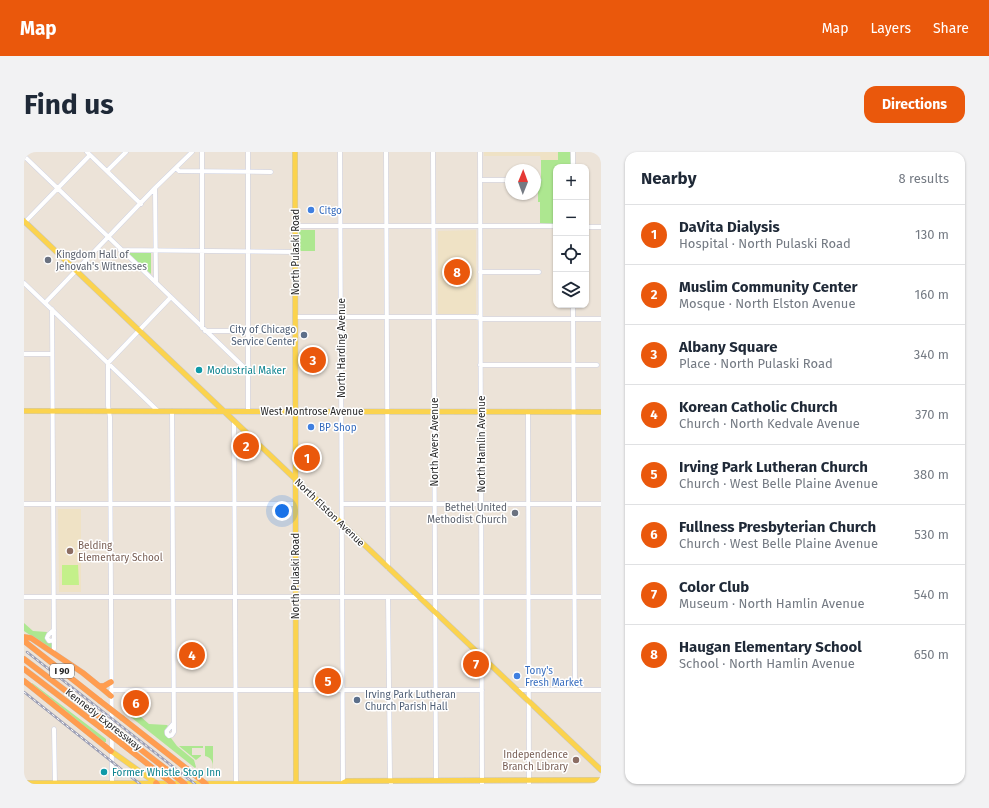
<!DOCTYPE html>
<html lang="en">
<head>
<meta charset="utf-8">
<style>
  body { margin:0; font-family:"Fira Sans",sans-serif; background:#f2f2f3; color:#1f2937 }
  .controls { position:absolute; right:12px; top:12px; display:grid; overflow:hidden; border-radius:8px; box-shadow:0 1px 3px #0004 }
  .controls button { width:36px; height:36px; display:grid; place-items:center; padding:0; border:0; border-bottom:1px solid #e0e1e3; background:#fff; color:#1f2937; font:20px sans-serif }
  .compass { position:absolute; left:481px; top:12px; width:36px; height:36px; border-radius:50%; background:#fff; box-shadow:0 1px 3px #0004; rotate:1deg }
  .you { position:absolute; left:258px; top:359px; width:14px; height:14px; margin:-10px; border:3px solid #fff; border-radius:50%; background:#1a73e8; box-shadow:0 0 0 6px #1a73e833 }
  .badge { display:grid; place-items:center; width:26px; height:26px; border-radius:50%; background:#ea580c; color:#fff; font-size:13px; font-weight:700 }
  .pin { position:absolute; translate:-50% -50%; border:2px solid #fff; box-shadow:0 1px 4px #0006 }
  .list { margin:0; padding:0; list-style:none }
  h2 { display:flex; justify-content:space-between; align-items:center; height:52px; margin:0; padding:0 16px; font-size:17px }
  h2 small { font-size:13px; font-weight:400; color:#747a83 }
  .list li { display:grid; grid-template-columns:26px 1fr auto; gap:12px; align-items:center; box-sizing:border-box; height:60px; padding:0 16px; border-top:1px solid #e0e1e3 }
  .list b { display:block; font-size:15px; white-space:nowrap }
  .list p { margin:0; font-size:13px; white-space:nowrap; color:#747a83 }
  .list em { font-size:13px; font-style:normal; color:#747a83 }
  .icon { flex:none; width:22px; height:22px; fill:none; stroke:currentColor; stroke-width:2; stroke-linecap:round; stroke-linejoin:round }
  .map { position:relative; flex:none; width:577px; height:632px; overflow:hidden; border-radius:12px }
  header { display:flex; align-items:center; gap:24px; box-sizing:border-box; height:56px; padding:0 20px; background:#ea580c; color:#fff }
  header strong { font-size:19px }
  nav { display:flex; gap:22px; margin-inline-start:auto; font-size:14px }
  .intro { display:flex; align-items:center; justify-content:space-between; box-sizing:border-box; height:96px; padding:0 24px }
  h1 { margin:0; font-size:28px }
  .button { padding:10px 18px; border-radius:12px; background:#ea580c; color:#fff; font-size:14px; font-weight:700 }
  main { display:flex; gap:24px; padding:0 24px }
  aside { flex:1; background:#fff; border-radius:12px; box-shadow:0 1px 3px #0004 }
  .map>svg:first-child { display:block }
</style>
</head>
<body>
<header>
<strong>Map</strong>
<nav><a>Map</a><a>Layers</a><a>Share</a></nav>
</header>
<div class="intro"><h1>Find us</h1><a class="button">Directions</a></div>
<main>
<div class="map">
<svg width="577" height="632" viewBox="0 0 577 632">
  <rect width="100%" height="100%" fill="#ece3d8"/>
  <path fill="#efe2c5" d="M460 0H534V8H517L516 4H460Z
    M452 78V162H414V79Z
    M34 357H57V440H35Z"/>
  <path fill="#ade790" d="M534 0H546L547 15H532V72L516 71V50H514V30H517V8H534Z
    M275 78H291V99H275Z
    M104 101H127V122Z
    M0 471 9 479 23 480 21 486 28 491V498L0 479Z
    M7 531H8L11 533 82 587V590H80Z
    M105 560 111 565H117L125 572 143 573 144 574 140 579C140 583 143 586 147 586L153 594 170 608 172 615 171 616 103 562Z
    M155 594H189V624H188C189 616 191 606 181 604V594H179V596H168V603H177V604L172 608Z"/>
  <path fill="#c4f08a" d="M38 413H54L55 433H38Z"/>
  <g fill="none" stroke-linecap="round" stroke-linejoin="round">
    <g stroke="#cdd1e3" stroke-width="5">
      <path id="minor" d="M63 0 117 52
        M178 0V176
        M224 0V259
        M316 0 319 631
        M362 0 364 416
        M409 0 412 628
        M456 0 458 632
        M549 0V15
        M0 4 225 220
        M152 16 155 19 247 20
        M83 19 102 0
        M456 28H487
        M511 28H515
        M131 36 132 131
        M1 70 66 3
        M271 74H532
        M562 75H577
        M96 98 271 100
        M456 120H515
        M0 131 134 259
        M21 151 131 36 168 0
        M549 153 551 538
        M28 157 30 497
        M271 165H452L460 167H577
        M181 179H271
        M0 202H28
        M456 213H573
        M148 259 150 580 148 583 145 584 143 582V579L149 572
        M504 260 505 632
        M210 269 212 631
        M0 352H271
        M318 352H577
        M0 445H577
        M364 445 366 625 367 632
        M30 478C27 480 24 482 23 486L25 489 30 488
        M87 538H458
        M493 538H577
        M30 577 31 632
        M88 632 86 265 84 254V211L147 145"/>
    </g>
    <g stroke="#c7c7c7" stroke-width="6">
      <path id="major" d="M271 0 272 632
        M0 69 577 618
        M0 259 577 260
        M87 599 132 631
        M0 631 320 632
        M319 631 323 629 577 628"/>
    </g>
    <g stroke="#c7c7c7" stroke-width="6">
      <path id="highway" d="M0 485 7 486 59 521 75 534H80L87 530
        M0 489 76 549
        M0 507 76 565
        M0 517 76 575
        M0 529 87 599
        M75 534 87 544
        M98 566 163 617
        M98 583 142 617
        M98 592 130 617
        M132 631 133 632"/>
    </g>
    <use href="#minor" stroke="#fff" stroke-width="4"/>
    <use href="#major" stroke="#fbd34e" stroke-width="5"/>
    <use href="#highway" stroke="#ff9d50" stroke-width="5.5"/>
    <g stroke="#9b9eb4" stroke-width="2.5">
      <path id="rail" d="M3 500 171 632
        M0 540 116 632"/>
    </g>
    <use href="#rail" stroke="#fff" stroke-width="1" stroke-dasharray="3" stroke-linecap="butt"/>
    <g stroke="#c7c7c7" stroke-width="6" stroke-linecap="butt">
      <path id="highway-bridge" d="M76 549 98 566
        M76 565 98 583
        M76 575 98 592
        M130 617 149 632
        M142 617 161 632
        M163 617 182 632"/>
    </g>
    <use href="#highway-bridge" stroke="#ff9d50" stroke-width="5.5"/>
  </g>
  <g fill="#3f7fe0" stroke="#fff" stroke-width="1.5">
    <circle cx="287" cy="58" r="4"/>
    <circle cx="287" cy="275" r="4"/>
    <circle cx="493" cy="524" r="4"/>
  </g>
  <g fill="#6b7280" stroke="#fff" stroke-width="1.5">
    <circle cx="24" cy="108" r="4"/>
    <circle cx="491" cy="361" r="4"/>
  </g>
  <g fill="#5c6f8a" stroke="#fff" stroke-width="1.5">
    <circle cx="280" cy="183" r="4"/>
    <circle cx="333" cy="548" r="4"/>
  </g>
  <g fill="#0f9aa8" stroke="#fff" stroke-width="1.5">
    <circle cx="175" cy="218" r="4"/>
    <circle cx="80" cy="620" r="4"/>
  </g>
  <g fill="#8d6e63" stroke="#fff" stroke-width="1.5">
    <circle cx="46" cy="399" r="4"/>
    <circle cx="552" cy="608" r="4"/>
  </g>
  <g text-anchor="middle" stroke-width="3" stroke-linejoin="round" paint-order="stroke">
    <rect fill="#fff" stroke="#686868" stroke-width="1" x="26" y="512" width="24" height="14" rx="3"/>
    <g font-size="9" font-weight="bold" fill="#282828">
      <text x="38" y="522">I 90</text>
    </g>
    <g font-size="10" fill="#366cbe" stroke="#fff" text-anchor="start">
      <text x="295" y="62">Citgo</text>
      <text x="295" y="279">BP Shop</text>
      <text x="501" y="522">Tony's<tspan x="501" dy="12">Fresh Market</tspan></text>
    </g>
    <g font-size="10" fill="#282828" stroke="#fff">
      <text transform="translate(271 100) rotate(-90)" y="4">North Pulaski Road</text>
      <text transform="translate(317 196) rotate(-90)" y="4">North Harding Avenue</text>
      <text x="288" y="263">West Montrose Avenue</text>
      <text transform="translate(410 290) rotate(-90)" y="4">North Avers Avenue</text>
      <text transform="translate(457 292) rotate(-90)" y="4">North Hamlin Avenue</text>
      <text transform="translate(306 360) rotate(44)" y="4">North Elston Avenue</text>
      <text transform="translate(271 424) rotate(-90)" y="4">North Pulaski Road</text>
      <text transform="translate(80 567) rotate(38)" y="4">Kennedy Expressway</text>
    </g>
    <g font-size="10" fill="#5b616d" stroke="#fff" text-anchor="start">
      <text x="32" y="106">Kingdom Hall of<tspan x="32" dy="12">Jehovah's Witnesses</tspan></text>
      <text x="483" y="359" text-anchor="end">Bethel United<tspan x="483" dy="12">Methodist Church</tspan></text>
    </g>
    <g font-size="10" fill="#4e5e75" stroke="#fff" text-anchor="end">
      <text x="272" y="181">City of Chicago<tspan x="272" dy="12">Service Center</tspan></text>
      <text x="341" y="546" text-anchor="start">Irving Park Lutheran<tspan x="341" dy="12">Church Parish Hall</tspan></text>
    </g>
    <g font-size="10" fill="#0d838f" stroke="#fff" text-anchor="start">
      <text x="183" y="222">Modustrial Maker</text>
      <text x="88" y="624">Former Whistle Stop Inn</text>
    </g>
    <g font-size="10" fill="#785e54" stroke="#fff" text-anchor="start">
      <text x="54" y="397">Belding<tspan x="54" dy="12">Elementary School</tspan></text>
      <text x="544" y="606" text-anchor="end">Independence<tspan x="544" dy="12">Branch Library</tspan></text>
    </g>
  </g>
</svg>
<div class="controls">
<button>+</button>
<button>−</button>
<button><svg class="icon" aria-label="locate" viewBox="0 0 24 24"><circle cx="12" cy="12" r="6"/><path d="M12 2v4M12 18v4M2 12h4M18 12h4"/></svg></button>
<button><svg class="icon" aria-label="layers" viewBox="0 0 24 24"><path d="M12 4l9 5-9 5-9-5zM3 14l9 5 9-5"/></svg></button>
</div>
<svg class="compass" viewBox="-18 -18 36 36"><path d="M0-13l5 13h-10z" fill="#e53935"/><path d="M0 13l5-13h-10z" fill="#747a83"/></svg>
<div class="you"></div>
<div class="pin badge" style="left:283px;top:306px">1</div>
<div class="pin badge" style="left:222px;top:294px">2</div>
<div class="pin badge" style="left:289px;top:208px">3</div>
<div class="pin badge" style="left:168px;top:503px">4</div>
<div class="pin badge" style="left:304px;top:529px">5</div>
<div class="pin badge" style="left:112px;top:551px">6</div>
<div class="pin badge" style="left:452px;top:512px">7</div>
<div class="pin badge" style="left:433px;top:120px">8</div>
</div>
<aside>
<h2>Nearby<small>8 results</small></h2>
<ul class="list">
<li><span class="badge">1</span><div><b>DaVita Dialysis</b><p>Hospital · North Pulaski Road</p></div><em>130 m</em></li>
<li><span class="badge">2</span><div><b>Muslim Community Center</b><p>Mosque · North Elston Avenue</p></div><em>160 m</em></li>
<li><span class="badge">3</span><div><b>Albany Square</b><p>Place · North Pulaski Road</p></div><em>340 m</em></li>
<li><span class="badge">4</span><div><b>Korean Catholic Church</b><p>Church · North Kedvale Avenue</p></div><em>370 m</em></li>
<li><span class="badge">5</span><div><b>Irving Park Lutheran Church</b><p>Church · West Belle Plaine Avenue</p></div><em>380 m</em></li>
<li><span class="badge">6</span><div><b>Fullness Presbyterian Church</b><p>Church · West Belle Plaine Avenue</p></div><em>530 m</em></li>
<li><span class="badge">7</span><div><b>Color Club</b><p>Museum · North Hamlin Avenue</p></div><em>540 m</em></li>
<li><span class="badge">8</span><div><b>Haugan Elementary School</b><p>School · North Hamlin Avenue</p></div><em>650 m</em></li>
</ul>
</aside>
</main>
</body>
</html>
